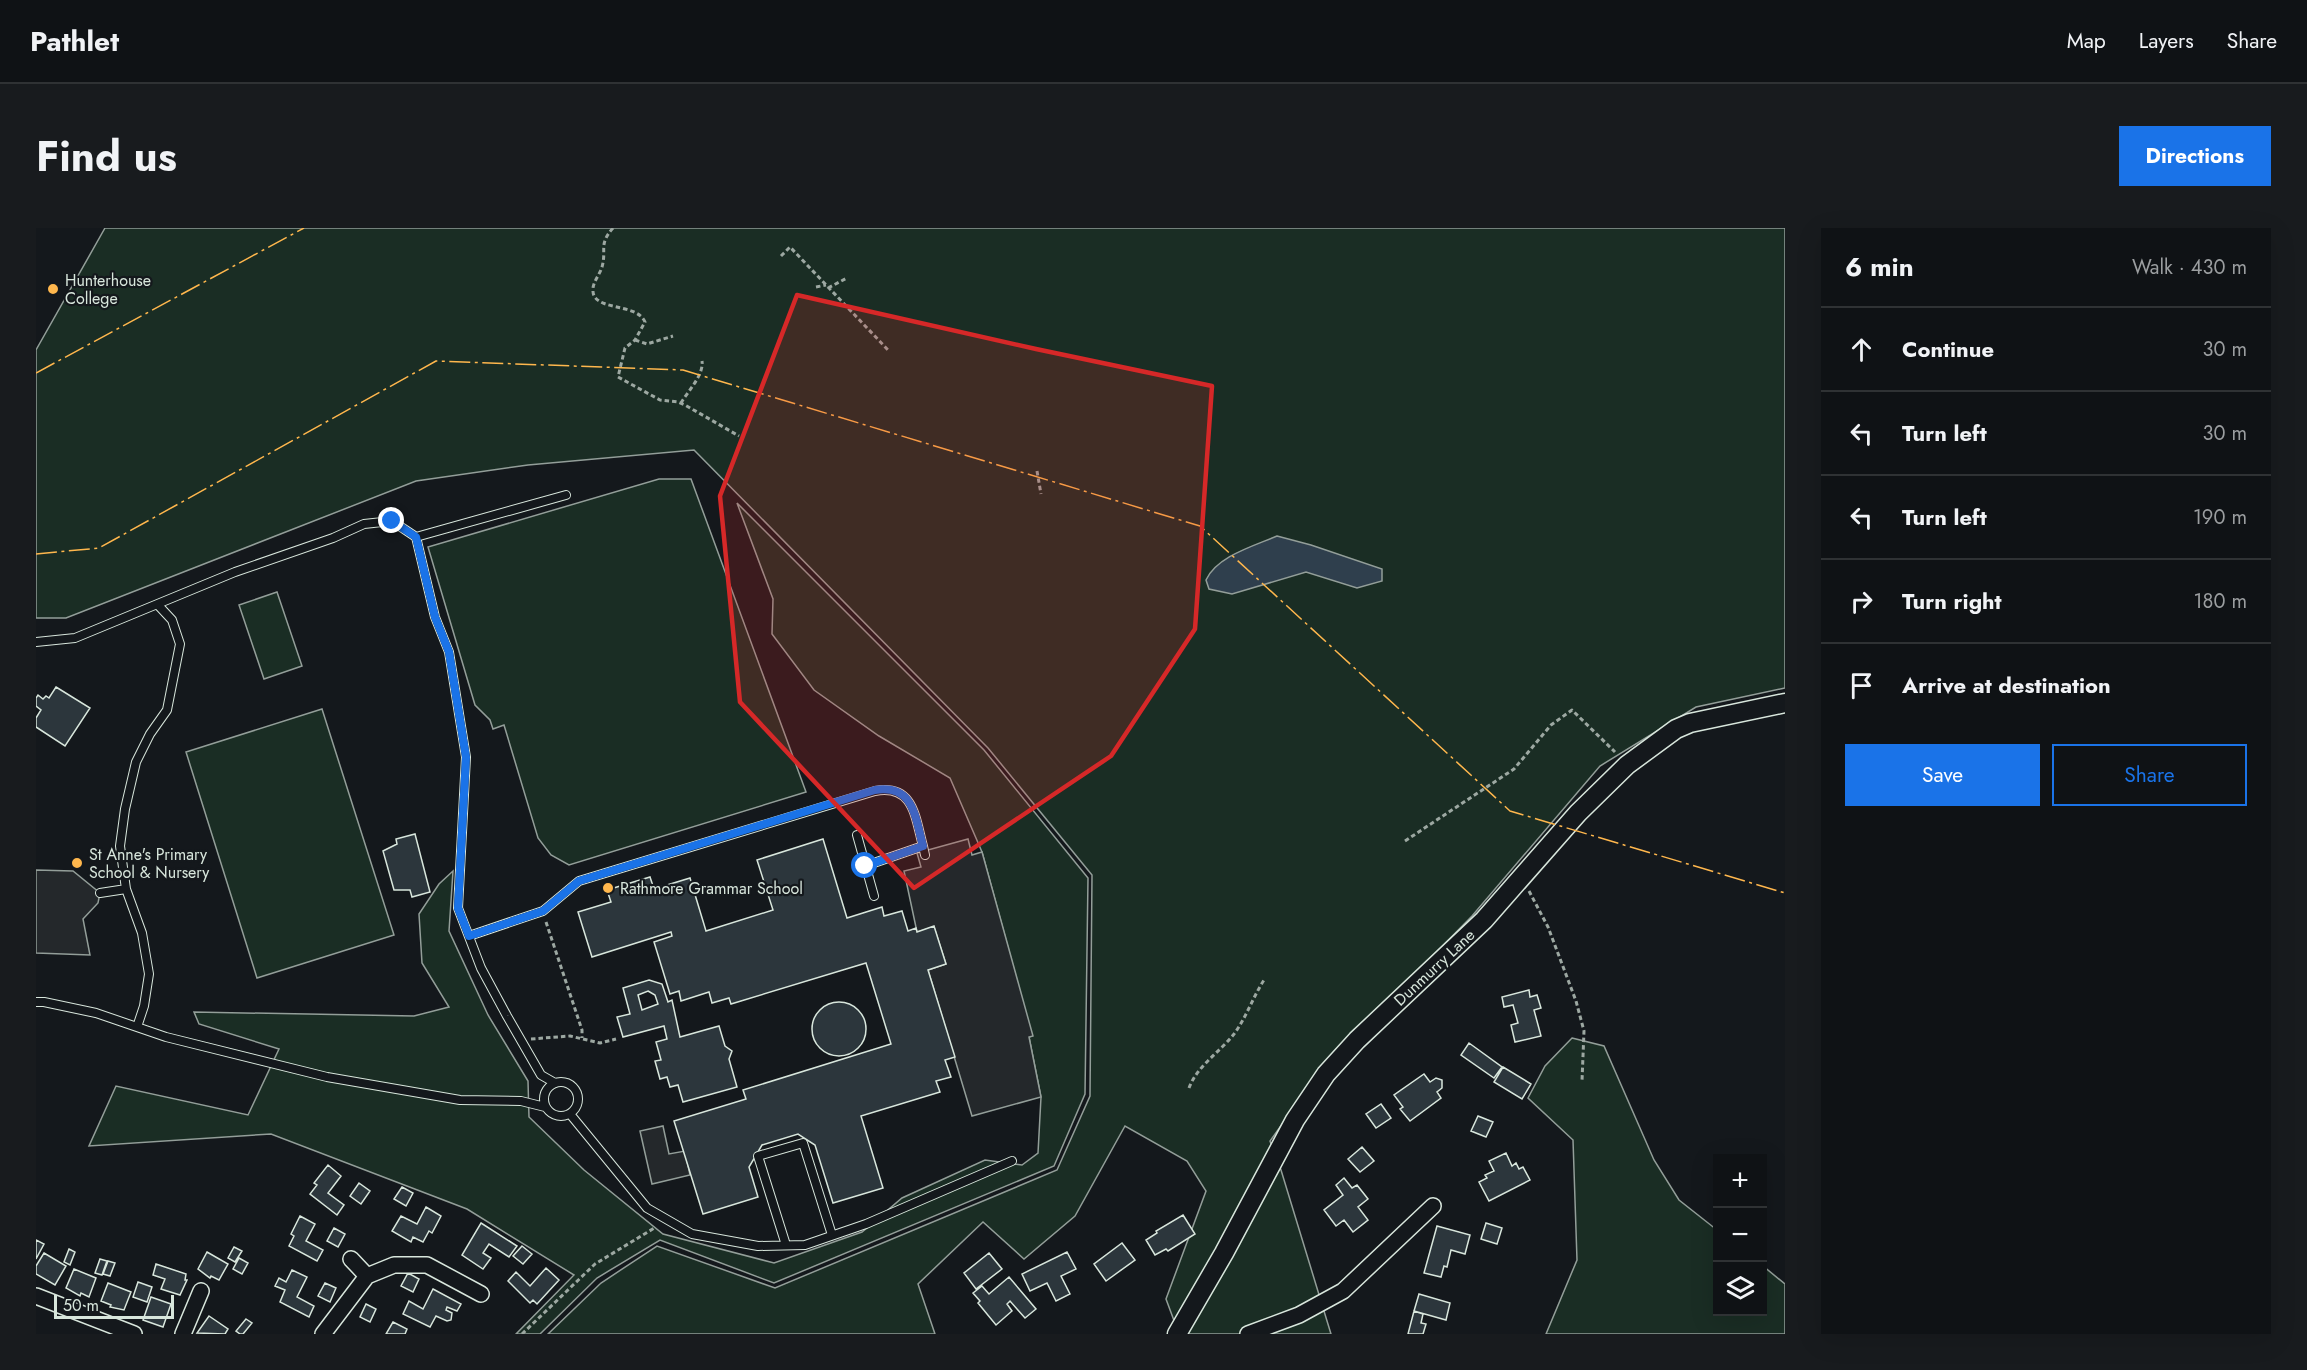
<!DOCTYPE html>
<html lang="en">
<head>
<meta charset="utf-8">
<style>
  body { margin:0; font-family:Jost,sans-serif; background:#181b1e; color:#f1f3f6 }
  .controls { position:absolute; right:18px; bottom:18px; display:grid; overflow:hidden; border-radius:0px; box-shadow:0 6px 24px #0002 }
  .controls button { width:54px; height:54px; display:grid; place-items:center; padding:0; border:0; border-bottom:2px solid #2f3234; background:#0f1215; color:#f1f3f6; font:30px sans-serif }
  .scale { position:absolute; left:18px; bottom:15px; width:120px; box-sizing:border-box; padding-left:6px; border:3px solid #d8e6dc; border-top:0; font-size:16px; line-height:21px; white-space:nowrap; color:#d8e6dc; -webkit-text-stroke:4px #14181c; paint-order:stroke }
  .stop { position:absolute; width:18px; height:18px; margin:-14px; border:4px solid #1a73e8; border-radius:50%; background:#fff }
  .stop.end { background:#1a73e8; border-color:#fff; box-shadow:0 2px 6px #0008 }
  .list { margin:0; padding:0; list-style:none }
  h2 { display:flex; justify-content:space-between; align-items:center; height:78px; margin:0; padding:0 24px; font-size:26px }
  h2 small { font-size:20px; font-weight:400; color:#9b9ea0 }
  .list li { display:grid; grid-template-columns:39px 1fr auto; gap:18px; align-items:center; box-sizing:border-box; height:84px; padding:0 24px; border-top:2px solid #2f3234 }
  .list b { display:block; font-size:22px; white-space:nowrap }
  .list em { font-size:20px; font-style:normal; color:#9b9ea0 }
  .actions { display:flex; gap:12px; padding:18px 24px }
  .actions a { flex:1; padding:14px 0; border:2px solid #1a73e8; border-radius:0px; text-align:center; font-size:21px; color:#1a73e8 }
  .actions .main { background:#1a73e8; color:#fff }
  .icon { flex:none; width:33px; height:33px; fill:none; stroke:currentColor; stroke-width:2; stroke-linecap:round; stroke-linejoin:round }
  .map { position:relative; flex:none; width:1749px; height:1106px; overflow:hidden; border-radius:0px }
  header { display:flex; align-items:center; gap:36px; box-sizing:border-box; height:84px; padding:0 30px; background:#0f1215; border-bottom:2px solid #2f3234 }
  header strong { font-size:28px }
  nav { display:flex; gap:33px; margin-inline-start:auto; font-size:21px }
  .intro { display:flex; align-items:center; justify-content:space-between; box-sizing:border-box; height:144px; padding:0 36px }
  h1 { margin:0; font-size:42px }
  .button { padding:15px 27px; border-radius:0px; background:#1a73e8; color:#fff; font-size:21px; font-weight:700 }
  main { display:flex; gap:36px; padding:0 36px }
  aside { flex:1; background:#0f1215; border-radius:0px; box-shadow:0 6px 24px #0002 }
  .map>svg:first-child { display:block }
</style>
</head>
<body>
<header>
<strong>Pathlet</strong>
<nav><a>Map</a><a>Layers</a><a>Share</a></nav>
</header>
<div class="intro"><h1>Find us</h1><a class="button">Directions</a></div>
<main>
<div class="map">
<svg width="1749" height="1106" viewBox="0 0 1749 1106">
  <rect width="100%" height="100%" fill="#14181c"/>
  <path fill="#1a2d24" stroke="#939e99" stroke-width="1.5" d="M69 0H1749V460L1660 479 1564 538 1436 688 1285 842 1234 913 1245 942 1295 1106H1143L1130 1071 1170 963 1151 933 1089 898 1039 988 988 1031 947 994 882 1056 899 1106H512L565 1055 621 1018 739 1060 1021 942 1054 868 1056 647 952 520 658 222 492 237 380 253 30 390H0V122Z
    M623 251H655L770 564 533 637 515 627 502 610 468 497 457 501 454 492 439 477 392 319Z
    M701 275 948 522 1052 650 1049 866 1018 938 738 1055 624 1012 561 1050 504 1106H480L538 1047 431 981 235 906 53 918 80 858 212 887 243 821 163 796 158 784 378 788 413 779 386 735 383 686 403 656 417 643 413 703 452 787 492 853 493 889 548 942 627 1006 738 1035 826 1004 866 970 949 932 986 937 1002 925 1005 869 993 809 996 808 946 624 914 550 843 508 778 462 736 406 737 371Z
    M241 364 266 438 228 451 203 377Z
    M286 481 358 707 221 750 150 524Z
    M1536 810 1568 818 1618 932 1643 972 1681 1002 1682 1084H1726L1727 1038 1749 1056V1106H1510L1541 1032 1537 912 1492 870 1509 838Z"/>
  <path fill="#24282b" stroke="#939e99" stroke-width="1.5" d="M932 611 936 627 946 624 997 808 993 809 1005 869 936 888 892 742 910 736 898 699 881 704 868 643 885 639 881 625Z
    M0 642 37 643 64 665 62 675 47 691 54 727 0 725Z
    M627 898 633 926 649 923 654 947 616 956 604 903Z"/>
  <path fill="#2f3f4d" stroke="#939e99" stroke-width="1.5" d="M1241 308 1275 317 1346 341V353L1321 360 1270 344 1196 366 1173 361 1170 352C1181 328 1218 318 1241 308Z"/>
  <path fill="#2c363c" stroke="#d8e6dc" stroke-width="1.5" fill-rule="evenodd" d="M20 459 54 480 29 518 0 499V490L5 482 0 478V470L2 467 7 471 10 468 13 470Z
    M379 606 394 664 376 669 374 662H358L347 623 361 616 360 611Z
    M787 611 811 690 846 679 848 688 866 683 872 703 880 700 881 704 898 698 910 736 892 742 919 829 909 832 915 849 900 853 904 864 825 888 847 960 797 975 779 917 762 906 726 917 713 939 722 969 667 986 638 893 710 871 707 862 855 816 830 735 695 776 693 770 676 775 673 764 645 773 643 763 634 766 618 714 636 708 635 704 556 729 542 684 575 674 571 662 614 649 618 661 654 650 670 703 737 682 721 632Z
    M613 752 626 756 632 774 636 772 644 809 683 798 689 818 696 823 693 831 701 859 647 874 642 857 634 859 631 849 624 851 619 833 625 832 620 814 631 811 628 798 587 809 581 789 594 786 587 760ZM612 763 619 767 622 776 606 782 602 767Z
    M1493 762 1494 769 1501 767 1505 780 1498 782 1505 808 1479 814 1475 797 1482 795 1477 777 1468 779 1466 769Z
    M776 801a27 27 0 1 1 54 0a27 27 0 1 1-54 0Z
    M1433 815 1466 839 1458 850 1425 827Z
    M1467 839 1495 856 1486 871 1458 854Z
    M1388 846 1394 854 1400 850 1406 852V860L1401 864 1405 870 1374 893 1364 881 1367 879 1358 867Z
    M1345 876 1355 890 1340 900 1330 886Z
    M1442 888 1457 894 1450 909 1435 903Z
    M1326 919 1338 933 1324 944 1312 931Z
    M1470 925 1476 938 1480 935 1483 941 1487 939 1494 952 1453 973 1443 954 1451 950 1449 947 1458 943 1453 933Z
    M292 937 305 948 292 965 308 977 301 987 274 966 281 957 278 955Z
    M1308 950 1316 960 1321 957 1332 971 1322 979 1332 992 1317 1004 1308 992 1300 998 1288 982 1307 967 1300 957Z
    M323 955 334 963 325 976 314 968Z
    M366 959 377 965 370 978 358 971Z
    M390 979 405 988 396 1005 393 1003 387 1014 377 1009 375 1014 356 1003 365 988 381 996Z
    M1147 987 1159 1006 1132 1023 1130 1021 1119 1027 1110 1012 1121 1005 1120 1003Z
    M264 988 279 996 270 1013 287 1022 281 1033 253 1018 258 1008 255 1006Z
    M445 995 481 1018 473 1029 453 1016 447 1025 455 1030 447 1041 426 1027Z
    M1450 995 1466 1000 1461 1016 1445 1011Z
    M1401 998 1434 1007 1429 1026 1415 1022 1411 1039 1408 1038 1405 1049 1388 1045Z
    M298 1000 309 1006 302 1019 291 1013Z
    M0 1012 8 1016 0 1031Z
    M1086 1015 1099 1032 1070 1053 1058 1036Z
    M486 1018 496 1026 487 1036 477 1028Z
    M198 1019 206 1023 199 1034 192 1030Z
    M33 1021 39 1024 34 1037 28 1034Z
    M171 1024 192 1036 183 1052 175 1048 174 1050 162 1041Z
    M1031 1024 1040 1041 1025 1048 1034 1066 1020 1073 1011 1055 994 1063 986 1046Z
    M8 1025 30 1038 19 1057 0 1046V1038Z
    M953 1025 966 1041 940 1061 928 1045Z
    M203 1030 212 1035 206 1046 197 1041Z
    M64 1031 71 1033 66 1047 59 1045Z
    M72 1033 79 1035 74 1048 67 1046Z
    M120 1036 150 1046 149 1052H151L144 1067 125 1061 129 1051 117 1047Z
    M510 1040 523 1052 501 1076 497 1072 494 1075 472 1053 480 1044 494 1058Z
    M38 1041 60 1050 53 1069 45 1065 44 1068 30 1060Z
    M256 1042 271 1049 261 1069 278 1078 273 1089 244 1074 249 1062 239 1058 243 1050 250 1054Z
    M372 1045 383 1051 377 1064 365 1058Z
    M973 1049 1000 1081 989 1090 974 1073 971 1076 976 1083 960 1097 942 1075 944 1073 937 1065 946 1058 953 1066Z
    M102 1054 116 1059 111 1074 97 1069Z
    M72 1055 95 1064 88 1082 74 1079 75 1077 65 1073Z
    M289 1055 300 1060 294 1074 282 1068Z
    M397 1061 425 1076 421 1083 411 1079 410 1082 416 1085 415 1092 411 1093 400 1088 394 1099 367 1086 373 1073 387 1081Z
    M1383 1066 1414 1075 1410 1092 1378 1083Z
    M115 1069 135 1076 127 1099 107 1092Z
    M330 1076 340 1081 334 1094 324 1089Z
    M1378 1083 1387 1086 1385 1095 1390 1096 1387 1106H1372Z
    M173 1088 192 1101 189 1106 161 1105Z
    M210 1091 216 1095 207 1106H204L200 1103Z
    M357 1094 371 1101 369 1106H350Z"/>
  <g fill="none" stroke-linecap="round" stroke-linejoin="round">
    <g stroke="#d8e6dc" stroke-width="10">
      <path id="service" d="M380 309 530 267
        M0 414 39 410 199 344 297 310 328 296 356 293 380 309 399 389 413 424 430 529 422 680 445 740 471 788 505 847 519 855
        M821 607 838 668
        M887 618 889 627
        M64 665 90 661
        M433 708 507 683 543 653 839 563C878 556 879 589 887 618L829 638
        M0 774H8L60 785 130 809 291 849 424 872 485 873 509 879
        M101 799 108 778 113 746 106 705 90 661 84 618 89 581 100 534 114 506 131 482 144 416 136 392 122 377
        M508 871a17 17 0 1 1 34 0a17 17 0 1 1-34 0Z
        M534 886 611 980 656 1006 722 1018 769 1017 830 996 976 933
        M750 1017 722 928 767 915 796 1007"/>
    </g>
    <g stroke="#d8e6dc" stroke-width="18">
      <path id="minor" d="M315 1031 331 1048
        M0 1068 98 1106
        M147 1106 165 1063
        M287 1106 331 1048 358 1037H391L445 1066
        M1212 1106 1263 1087 1307 1063 1397 978"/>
    </g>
    <g stroke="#d8e6dc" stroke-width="21">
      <path id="tertiary" d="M1141 1106 1188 1025 1259 892 1290 846 1321 812 1448 692 1542 585 1591 537 1640 501 1654 495 1749 475"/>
    </g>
    <path stroke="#9da8a2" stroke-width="3" stroke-dasharray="4.5 3" stroke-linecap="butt" d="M577 0C562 17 571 21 566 39 564 46 557 54 557 61 555 84 601 74 609 94L599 112 589 120 582 149 624 172 642 174 649 177 703 208
      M745 28 754 19 853 123
      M780 59 790 57
      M792 60 811 50
      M599 112 611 116 637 108
      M645 175C652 163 668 147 666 133
      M1001 243 1005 266
      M1369 613 1478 541 1515 497 1536 482 1579 524
      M1493 663 1512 699 1540 773 1548 803 1546 853
      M510 694 546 802V810
      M495 811 534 808 564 815 580 811
      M1153 860C1161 838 1184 824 1198 806 1210 790 1217 769 1228 752
      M486 1106 559 1036 620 999"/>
    <use href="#service" stroke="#14181c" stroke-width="8"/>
    <use href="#minor" stroke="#14181c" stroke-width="15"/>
    <use href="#tertiary" stroke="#14181c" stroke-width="18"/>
    <path stroke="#ffb74d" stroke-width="1.5" stroke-dasharray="21 4.5 3 4.5" stroke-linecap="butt" d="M0 145 268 0
      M0 326 63 320 400 133 647 142 1164 298 1474 583 1749 665"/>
  </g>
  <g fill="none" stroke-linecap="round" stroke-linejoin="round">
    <path stroke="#1a73e8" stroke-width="8" d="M356 293 380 309 399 389 413 424 430 529 422 680 433 708 507 683 543 653 839 562C878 556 879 589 887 618L829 638"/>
  </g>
  <path fill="#d62828" fill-opacity="0.2" stroke="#d62828" stroke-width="4.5" stroke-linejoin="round" d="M761 67 1000 121 1176 158 1159 401 1075 528 878 660 704 474 684 268Z"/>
  <g fill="#ffb74d" stroke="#14181c" stroke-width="2">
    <circle cx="17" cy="61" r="6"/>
    <circle cx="41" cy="635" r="6"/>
    <circle cx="572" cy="660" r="6"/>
  </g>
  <g text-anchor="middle" stroke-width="4.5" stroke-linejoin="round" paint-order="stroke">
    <g font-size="16" fill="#d8e6dc" stroke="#14181c" text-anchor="start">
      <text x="29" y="58">Hunterhouse<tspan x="29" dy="18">College</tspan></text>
      <text x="53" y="632">St Anne's Primary<tspan x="53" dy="18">School &amp; Nursery</tspan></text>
      <text x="584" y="666">Rathmore Grammar School</text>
    </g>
    <g font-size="16" fill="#d8e6dc" stroke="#14181c">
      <text transform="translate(1398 739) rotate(-43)" y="6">Dunmurry Lane</text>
    </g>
  </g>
</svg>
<div class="controls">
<button>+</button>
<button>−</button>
<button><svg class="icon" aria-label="layers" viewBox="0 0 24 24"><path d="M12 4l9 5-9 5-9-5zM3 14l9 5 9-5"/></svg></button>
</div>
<div class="scale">50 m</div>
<div class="stop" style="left:829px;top:638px"></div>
<div class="stop end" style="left:356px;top:293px"></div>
</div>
<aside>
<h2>6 min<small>Walk · 430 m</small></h2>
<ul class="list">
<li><svg class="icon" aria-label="ahead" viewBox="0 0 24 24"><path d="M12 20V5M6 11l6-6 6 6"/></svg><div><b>Continue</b></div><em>30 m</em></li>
<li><svg class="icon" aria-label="left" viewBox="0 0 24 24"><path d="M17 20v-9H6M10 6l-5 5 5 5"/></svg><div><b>Turn left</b></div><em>30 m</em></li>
<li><svg class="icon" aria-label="left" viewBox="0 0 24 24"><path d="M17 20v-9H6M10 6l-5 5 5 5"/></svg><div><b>Turn left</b></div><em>190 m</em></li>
<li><svg class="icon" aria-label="right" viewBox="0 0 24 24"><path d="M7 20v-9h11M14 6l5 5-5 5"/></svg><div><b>Turn right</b></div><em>180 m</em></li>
<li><svg class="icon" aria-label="arrive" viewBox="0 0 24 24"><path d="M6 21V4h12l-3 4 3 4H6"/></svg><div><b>Arrive at destination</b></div></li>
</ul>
<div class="actions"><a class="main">Save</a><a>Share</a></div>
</aside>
</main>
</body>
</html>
